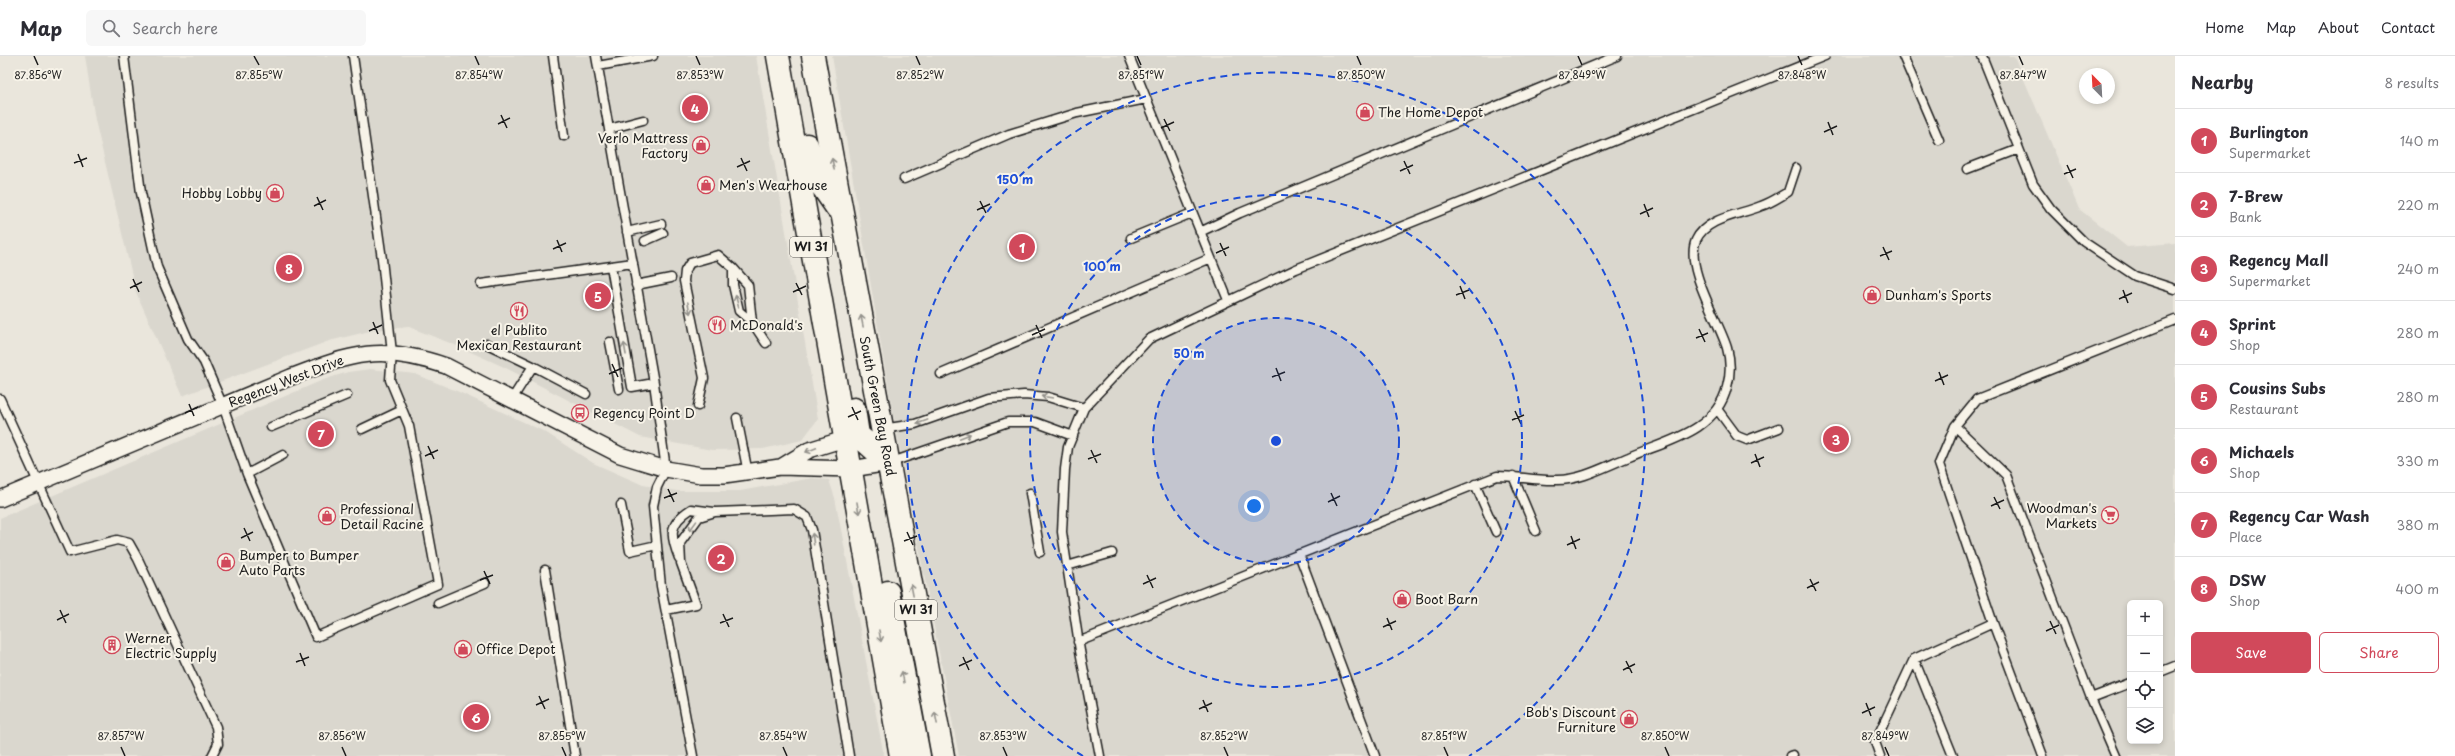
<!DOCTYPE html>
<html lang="en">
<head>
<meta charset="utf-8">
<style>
  body { margin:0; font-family:"Playpen Sans",sans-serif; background:#f7f7f7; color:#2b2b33 }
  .controls { position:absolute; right:12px; bottom:12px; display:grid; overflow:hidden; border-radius:6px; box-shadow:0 2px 6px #0003 }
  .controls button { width:36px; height:36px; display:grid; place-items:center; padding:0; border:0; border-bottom:1px solid #e1e1e2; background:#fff; color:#2b2b33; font:20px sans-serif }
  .compass { position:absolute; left:2079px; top:12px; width:36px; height:36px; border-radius:50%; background:#fff; box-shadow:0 2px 6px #0003; rotate:336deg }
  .you { position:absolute; left:1254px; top:450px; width:14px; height:14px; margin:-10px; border:3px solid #fff; border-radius:50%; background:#1a73e8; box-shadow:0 0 0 6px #1a73e833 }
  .badge { display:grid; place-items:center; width:26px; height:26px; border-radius:50%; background:#d1495b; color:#fff; font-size:13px; font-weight:700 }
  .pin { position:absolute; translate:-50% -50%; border:2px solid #fff; box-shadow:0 1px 4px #0006 }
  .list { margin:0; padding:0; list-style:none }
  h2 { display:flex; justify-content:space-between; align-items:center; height:52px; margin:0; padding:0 16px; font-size:17px }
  h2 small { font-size:13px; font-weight:400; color:#7c7c81 }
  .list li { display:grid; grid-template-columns:26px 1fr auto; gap:12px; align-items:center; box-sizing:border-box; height:64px; padding:0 16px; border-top:1px solid #e1e1e2 }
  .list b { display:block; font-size:15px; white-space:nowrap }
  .list p { margin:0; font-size:13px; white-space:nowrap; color:#7c7c81 }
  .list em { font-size:13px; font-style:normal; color:#7c7c81 }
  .actions { display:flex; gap:8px; padding:12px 16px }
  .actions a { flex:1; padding:9px 0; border:1px solid #d1495b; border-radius:6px; text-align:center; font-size:14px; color:#d1495b }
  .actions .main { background:#d1495b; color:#fff }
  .icon { flex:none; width:22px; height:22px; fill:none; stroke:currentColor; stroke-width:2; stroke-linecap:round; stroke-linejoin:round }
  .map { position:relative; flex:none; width:2175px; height:700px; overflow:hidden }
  header { display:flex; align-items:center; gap:24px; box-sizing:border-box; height:56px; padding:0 20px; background:#fff; border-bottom:1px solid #e1e1e2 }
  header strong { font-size:19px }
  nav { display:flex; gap:22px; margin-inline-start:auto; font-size:14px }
  .search { width:280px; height:36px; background:#f7f7f7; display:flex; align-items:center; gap:10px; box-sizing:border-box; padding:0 14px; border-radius:6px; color:#7c7c81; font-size:15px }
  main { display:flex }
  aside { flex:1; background:#fff }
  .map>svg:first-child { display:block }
</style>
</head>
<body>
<header>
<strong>Map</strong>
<div class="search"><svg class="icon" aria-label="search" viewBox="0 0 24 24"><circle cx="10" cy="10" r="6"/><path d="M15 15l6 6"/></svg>Search here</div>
<nav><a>Home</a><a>Map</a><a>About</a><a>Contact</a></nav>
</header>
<main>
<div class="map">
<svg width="2175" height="700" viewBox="0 0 2175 700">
  <rect width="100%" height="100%" fill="#eae6dc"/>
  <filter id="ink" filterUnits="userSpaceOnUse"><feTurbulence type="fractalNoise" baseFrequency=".025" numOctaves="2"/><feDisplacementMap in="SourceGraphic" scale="8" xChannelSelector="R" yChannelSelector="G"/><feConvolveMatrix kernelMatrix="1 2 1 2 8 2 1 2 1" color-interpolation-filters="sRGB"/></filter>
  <g filter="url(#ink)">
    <path fill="#dad7ce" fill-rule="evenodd" d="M85 0H756L818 363 802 384 763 393 712 394 640 381 504 311 455 289 409 271 374 274 329 285 182 340 136 236 95 64Z
      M832 0H2014L2079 153 2127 191 2175 187V700H959L890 342ZM2130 547H2160V685H2130Z
      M370 313 415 318 459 336 545 376 593 407 643 429 677 435H740L812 422 829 424 835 442 884 700H0V462L323 324 348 316Z"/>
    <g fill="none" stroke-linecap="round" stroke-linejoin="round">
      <g stroke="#1c1c1c" stroke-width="11">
        <path id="lane" d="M124 0 141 137 157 211 188 283 204 306 223 350 247 418 316 581 438 528 409 370 390 324 392 297 382 203 353 0
          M553 0 564 80
          M596 0 654 327 666 413 657 431 653 450 661 530 693 700
          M1129 0 1228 244
          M1903 0 1939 84
          M1982 0 2033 128 2051 153 2084 186 2135 220 2175 233
          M598 10 653 0
          M609 73 643 64
          M1967 113 2019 93
          M904 123 1009 78 1077 57 1146 43
          M627 176 661 168
          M1200 176 1240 157 1617 0
          M1131 182 1192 157
          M645 185 663 177
          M611 210 632 331 654 327
          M733 212 748 229 752 266
          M481 228 633 207
          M636 229 671 222
          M610 286 619 333
          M487 288 533 310 512 343
          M533 310 586 338
          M941 318 1211 202
          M0 343 70 496 117 484 129 487 138 503 216 671 218 688 212 700
          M698 350 704 322 684 225 685 215 690 207 718 199 733 212V229L739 255 752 266 766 287
          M1717 353 1737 380 1747 384 1779 372
          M737 362 748 417
          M1955 370 1939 408 1993 567 2043 700
          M271 371 347 339
          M362 373 402 354
          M882 373 915 368 989 342 1024 339 1048 341 1084 352
          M889 407 1008 366H1035L1073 380
          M247 418 283 399
          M1513 420 1536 475
          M1475 428 1496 476
          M1030 437 1040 496
          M621 449 630 495 657 489
          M1299 498 1375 700
          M679 502C670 479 668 468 691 453L714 456
          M1067 510 1112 497
          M545 514 575 700
          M438 547 485 527
          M666 554 696 548 681 507 680 487 699 461 715 456 794 453 807 461 812 474 849 700
          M1078 586 1497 420C1517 420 1537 425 1557 424 1582 424 1606 410 1629 401 1666 385 1716 376 1727 331 1731 317 1731 306 1727 292 1719 265 1684 211 1696 184 1707 161 1740 159 1761 150 1771 147 1779 141 1788 136L1796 112
          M1914 603 1953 700
          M2160 616 2175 610
          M2091 642 2006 419 1955 370 1977 343 2175 264
          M1100 700 1080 595 1062 476 1065 413 1068 391 1084 352 1149 283 1296 213 1825 0
          M1790 700 1793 699
          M1880 700 1875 686 1914 603 1993 567
          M2116 700 2091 642 2130 627"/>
      </g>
      <g stroke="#1c1c1c" stroke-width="18">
        <path id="street" d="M781 411 809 394 854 380
          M0 443 291 321C352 297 382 288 446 310L620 399 666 413 701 419H724L780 411 851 413 889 407"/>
      </g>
      <g stroke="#1c1c1c" stroke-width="25">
        <path id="primary" d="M778 0 901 700
          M813 0 943 700
          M807 89 814 119 837 152
          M854 353 858 379 889 407
          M888 536 919 700"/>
      </g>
      <use href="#lane" stroke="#f7f3e8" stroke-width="8"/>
      <use href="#street" stroke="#f7f3e8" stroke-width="15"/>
      <use href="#primary" stroke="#f7f3e8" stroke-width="22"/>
    </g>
    <defs><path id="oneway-shaft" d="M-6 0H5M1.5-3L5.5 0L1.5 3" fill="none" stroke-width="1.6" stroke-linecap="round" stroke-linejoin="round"/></defs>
    <g stroke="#94928c">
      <use href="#oneway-shaft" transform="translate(833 108) rotate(-101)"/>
      <use href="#oneway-shaft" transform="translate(737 245) rotate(-104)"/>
      <use href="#oneway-shaft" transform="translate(689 252) rotate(78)"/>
      <use href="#oneway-shaft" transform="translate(862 265) rotate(-101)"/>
      <use href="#oneway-shaft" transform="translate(625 293) rotate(-100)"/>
      <use href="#oneway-shaft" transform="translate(1047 341) rotate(-171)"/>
      <use href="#oneway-shaft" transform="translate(922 366) rotate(160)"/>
      <use href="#oneway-shaft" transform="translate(965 380) rotate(-21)"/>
      <use href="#oneway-shaft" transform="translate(811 394) rotate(158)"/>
      <use href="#oneway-shaft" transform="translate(858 452) rotate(80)"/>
      <use href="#oneway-shaft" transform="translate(693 470) rotate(126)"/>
      <use href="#oneway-shaft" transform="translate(813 483) rotate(-97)"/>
      <use href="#oneway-shaft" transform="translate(912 534) rotate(-101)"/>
      <use href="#oneway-shaft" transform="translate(880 580) rotate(80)"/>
      <use href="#oneway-shaft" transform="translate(903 621) rotate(-100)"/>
      <use href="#oneway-shaft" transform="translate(936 662) rotate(-101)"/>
    </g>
  </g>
  <path fill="none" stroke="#1c1c1c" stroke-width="1.5" d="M34 0 38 9M254 0 259 9M475 0 479 9M696 0 700 9M916 0 920 9M1137 0 1141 9M1357 0 1361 9M1578 0 1582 9M1798 0 1802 9M2019 0 2023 9M501 59 507 72M1164 63 1170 75M1828 66 1833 79M498 68 510 62M1161 72 1174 66M1824 76 1837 70M78 98 83 111M741 102 747 115M1404 105 1410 118M74 107 87 102M2067 109 2073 122M737 111 750 105M1400 115 1413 109M2064 118 2076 113M317 141 323 154M980 145 986 157M1644 148 1649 161M314 150 326 144M977 154 990 148M1640 158 1653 152M557 184 562 196M1220 187 1226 200M1883 191 1889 204M553 193 566 187M1216 197 1229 191M1880 200 1892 195M133 223 139 236M796 227 802 239M1460 230 1465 243M130 232 142 226M2123 234 2128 247M793 236 806 230M1456 239 1469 234M2119 243 2132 237M373 266 378 278M1036 269 1042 282M1699 273 1705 286M369 275 382 269M1032 279 1045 273M1696 282 1708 277M612 308 618 321M1276 312 1281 325M1939 316 1944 329M609 318 622 312M1272 321 1285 316M1935 325 1948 319M189 348 194 360M852 351 858 364M1515 355 1521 368M185 357 198 351M848 361 861 355M1512 364 1524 359M428 390 434 403M1091 394 1097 407M1755 398 1760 411M425 400 438 394M1088 403 1101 398M1751 407 1764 401M668 433 674 446M1331 437 1337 450M1994 441 2000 453M664 442 677 437M1328 446 1340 440M1991 450 2004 444M244 472 250 485M907 476 913 489M1571 480 1576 493M241 482 253 476M904 485 917 480M1567 489 1580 483M484 515 490 528M1147 519 1153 532M1810 523 1816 535M480 524 493 519M1143 528 1156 522M1807 532 1819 526M60 554 66 567M723 558 729 571M1387 562 1392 574M57 564 69 558M2050 565 2056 578M720 567 733 562M1383 571 1396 565M2046 575 2059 569M300 597 305 610M963 601 969 614M1626 605 1632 617M296 606 309 601M959 610 972 604M1623 614 1635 608M539 640 545 653M1203 644 1208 656M1866 647 1871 660M536 649 549 643M1199 653 1212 647M1862 657 1875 651M121 691 125 700M342 691 346 700M562 691 566 700M783 691 787 700M1003 691 1007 700M1224 691 1228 700M1444 691 1448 700M1665 691 1669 700M1885 691 1889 700"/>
  <circle cx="1276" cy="385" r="123" fill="#1d4ed8" fill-opacity=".12"/>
  <g fill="none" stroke="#1d4ed8" stroke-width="2" stroke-dasharray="7 5">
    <circle cx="1276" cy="385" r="123"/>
    <circle cx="1276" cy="385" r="246"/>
    <path d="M1083 700A369 369 0 1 1 1469 700"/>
  </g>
  <defs>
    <g id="shop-ring" transform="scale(0.9)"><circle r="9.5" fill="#f7f3e8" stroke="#d1495b" stroke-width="1.5"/><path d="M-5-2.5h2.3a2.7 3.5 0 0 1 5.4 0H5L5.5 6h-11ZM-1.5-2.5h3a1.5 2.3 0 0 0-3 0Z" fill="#d1495b"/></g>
    <g id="restaurant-ring" transform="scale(0.9)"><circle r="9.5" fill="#f7f3e8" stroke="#d1495b" stroke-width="1.5"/><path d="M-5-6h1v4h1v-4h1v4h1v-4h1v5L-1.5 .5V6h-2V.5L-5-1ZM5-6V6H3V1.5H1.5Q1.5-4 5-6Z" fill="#d1495b"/></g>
    <g id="bus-ring" transform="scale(0.9)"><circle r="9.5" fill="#f7f3e8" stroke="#d1495b" stroke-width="1.5"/><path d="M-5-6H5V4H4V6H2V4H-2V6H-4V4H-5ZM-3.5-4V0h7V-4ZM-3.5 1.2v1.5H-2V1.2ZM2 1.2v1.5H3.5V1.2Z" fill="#d1495b"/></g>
    <g id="supermarket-ring" transform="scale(0.9)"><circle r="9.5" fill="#f7f3e8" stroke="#d1495b" stroke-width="1.5"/><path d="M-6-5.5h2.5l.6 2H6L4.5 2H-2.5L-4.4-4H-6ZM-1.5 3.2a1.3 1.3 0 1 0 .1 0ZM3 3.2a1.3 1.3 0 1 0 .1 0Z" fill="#d1495b"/></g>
    <g id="building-ring" transform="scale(0.9)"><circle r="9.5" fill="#f7f3e8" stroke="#d1495b" stroke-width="1.5"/><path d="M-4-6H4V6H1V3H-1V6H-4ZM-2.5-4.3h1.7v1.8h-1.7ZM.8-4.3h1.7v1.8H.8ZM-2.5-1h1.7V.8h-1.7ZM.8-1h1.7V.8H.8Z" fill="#d1495b"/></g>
  </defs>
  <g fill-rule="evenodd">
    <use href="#shop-ring" x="1365" y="56"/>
    <use href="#shop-ring" x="701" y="89"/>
    <use href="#shop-ring" x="706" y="129"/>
    <use href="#shop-ring" x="275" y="137"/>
    <use href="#shop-ring" x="1872" y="239"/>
    <use href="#restaurant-ring" x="519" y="255"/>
    <use href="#restaurant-ring" x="717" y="269"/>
    <use href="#bus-ring" x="580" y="357"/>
    <use href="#supermarket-ring" x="2110" y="459"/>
    <use href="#shop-ring" x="327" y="460"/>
    <use href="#shop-ring" x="226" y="506"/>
    <use href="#shop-ring" x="1402" y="543"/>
    <use href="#building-ring" x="112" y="589"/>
    <use href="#shop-ring" x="463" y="593"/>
    <use href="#shop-ring" x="1629" y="663"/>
  </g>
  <g text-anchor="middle" stroke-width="4" stroke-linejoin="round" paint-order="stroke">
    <g fill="#f7f3e8" stroke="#5e5c59" stroke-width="1">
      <rect x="790" y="181" width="42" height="20" rx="3"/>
      <rect x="895" y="544" width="42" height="20" rx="3"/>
    </g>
    <g font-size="12" font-weight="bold" fill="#1c1c1c">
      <text x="811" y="195">WI 31</text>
      <text x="916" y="558">WI 31</text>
    </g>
    <g font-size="13" fill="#1c1c1c" stroke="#f7f3e8" text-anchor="start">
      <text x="1378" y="61">The Home Depot</text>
      <text x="688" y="87" text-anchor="end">Verlo Mattress<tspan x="688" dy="15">Factory</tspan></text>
      <text x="719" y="134">Men's Wearhouse</text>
      <text x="262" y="142" text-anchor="end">Hobby Lobby</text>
      <text x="1885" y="244">Dunham's Sports</text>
      <text x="730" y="274">McDonald's</text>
      <text x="519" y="279" text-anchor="middle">el Publito<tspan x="519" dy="15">Mexican Restaurant</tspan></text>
      <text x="593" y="362">Regency Point D</text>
      <text x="2097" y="457" text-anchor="end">Woodman's<tspan x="2097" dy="15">Markets</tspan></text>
      <text x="340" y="458">Professional<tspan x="340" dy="15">Detail Racine</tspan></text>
      <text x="239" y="504">Bumper to Bumper<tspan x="239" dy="15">Auto Parts</tspan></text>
      <text x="1415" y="548">Boot Barn</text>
      <text x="125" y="587">Werner<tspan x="125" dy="15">Electric Supply</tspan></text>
      <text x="476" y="598">Office Depot</text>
      <text x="1616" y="661" text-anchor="end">Bob's Discount<tspan x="1616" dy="15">Furniture</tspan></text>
    </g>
    <g font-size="13" fill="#1c1c1c" stroke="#f7f3e8">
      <text transform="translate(286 325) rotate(-21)" y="5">Regency West Drive</text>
      <text transform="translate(878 350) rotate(79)" y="5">South Green Bay Road</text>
    </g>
  </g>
  <g font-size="10" text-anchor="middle" fill="#1c1c1c" stroke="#f7f3e8" stroke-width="4" stroke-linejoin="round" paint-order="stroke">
    <text x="2023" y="23">87.847°W</text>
    <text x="38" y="23">87.856°W</text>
    <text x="259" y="23">87.855°W</text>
    <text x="479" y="23">87.854°W</text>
    <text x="700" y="23">87.853°W</text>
    <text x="920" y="23">87.852°W</text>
    <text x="1141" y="23">87.851°W</text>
    <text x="1361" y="23">87.850°W</text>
    <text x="1582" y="23">87.849°W</text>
    <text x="1802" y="23">87.848°W</text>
    <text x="121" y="684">87.857°W</text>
    <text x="342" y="684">87.856°W</text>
    <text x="562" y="684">87.855°W</text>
    <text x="783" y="684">87.854°W</text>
    <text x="1003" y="684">87.853°W</text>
    <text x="1224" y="684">87.852°W</text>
    <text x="1444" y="684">87.851°W</text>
    <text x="1665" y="684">87.850°W</text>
    <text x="1885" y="684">87.849°W</text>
  </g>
  <circle cx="1276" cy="385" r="6" fill="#1d4ed8" stroke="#f7f3e8" stroke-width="2"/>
  <g font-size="12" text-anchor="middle" font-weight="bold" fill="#1d4ed8" stroke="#f7f3e8" stroke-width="4" stroke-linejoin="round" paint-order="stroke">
    <text x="1015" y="128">150 m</text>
    <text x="1102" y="215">100 m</text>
    <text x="1189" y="302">50 m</text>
  </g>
</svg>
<div class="controls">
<button>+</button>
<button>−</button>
<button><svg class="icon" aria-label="locate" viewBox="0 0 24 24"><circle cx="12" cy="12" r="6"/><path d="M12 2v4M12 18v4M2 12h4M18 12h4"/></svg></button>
<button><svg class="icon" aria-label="layers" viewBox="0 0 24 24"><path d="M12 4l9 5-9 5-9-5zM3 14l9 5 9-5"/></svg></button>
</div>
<svg class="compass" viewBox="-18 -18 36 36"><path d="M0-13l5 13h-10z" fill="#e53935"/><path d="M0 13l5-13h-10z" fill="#7c7c81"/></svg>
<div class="you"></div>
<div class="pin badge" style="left:1022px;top:191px">1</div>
<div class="pin badge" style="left:721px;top:502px">2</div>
<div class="pin badge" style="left:1836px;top:383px">3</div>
<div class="pin badge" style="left:695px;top:52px">4</div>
<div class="pin badge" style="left:598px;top:240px">5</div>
<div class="pin badge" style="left:476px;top:661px">6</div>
<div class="pin badge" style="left:321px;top:378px">7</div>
<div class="pin badge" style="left:289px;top:212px">8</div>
</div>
<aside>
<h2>Nearby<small>8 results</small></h2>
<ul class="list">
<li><span class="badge">1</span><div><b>Burlington</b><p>Supermarket</p></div><em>140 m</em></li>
<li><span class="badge">2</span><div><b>7-Brew</b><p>Bank</p></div><em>220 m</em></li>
<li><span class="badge">3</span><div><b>Regency Mall</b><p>Supermarket</p></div><em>240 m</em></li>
<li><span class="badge">4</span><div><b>Sprint</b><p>Shop</p></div><em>280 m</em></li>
<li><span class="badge">5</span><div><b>Cousins Subs</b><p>Restaurant</p></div><em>280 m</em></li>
<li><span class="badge">6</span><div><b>Michaels</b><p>Shop</p></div><em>330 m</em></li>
<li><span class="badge">7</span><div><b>Regency Car Wash</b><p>Place</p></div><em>380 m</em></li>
<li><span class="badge">8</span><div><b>DSW</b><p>Shop</p></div><em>400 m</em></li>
</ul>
<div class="actions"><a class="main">Save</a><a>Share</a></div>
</aside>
</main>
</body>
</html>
